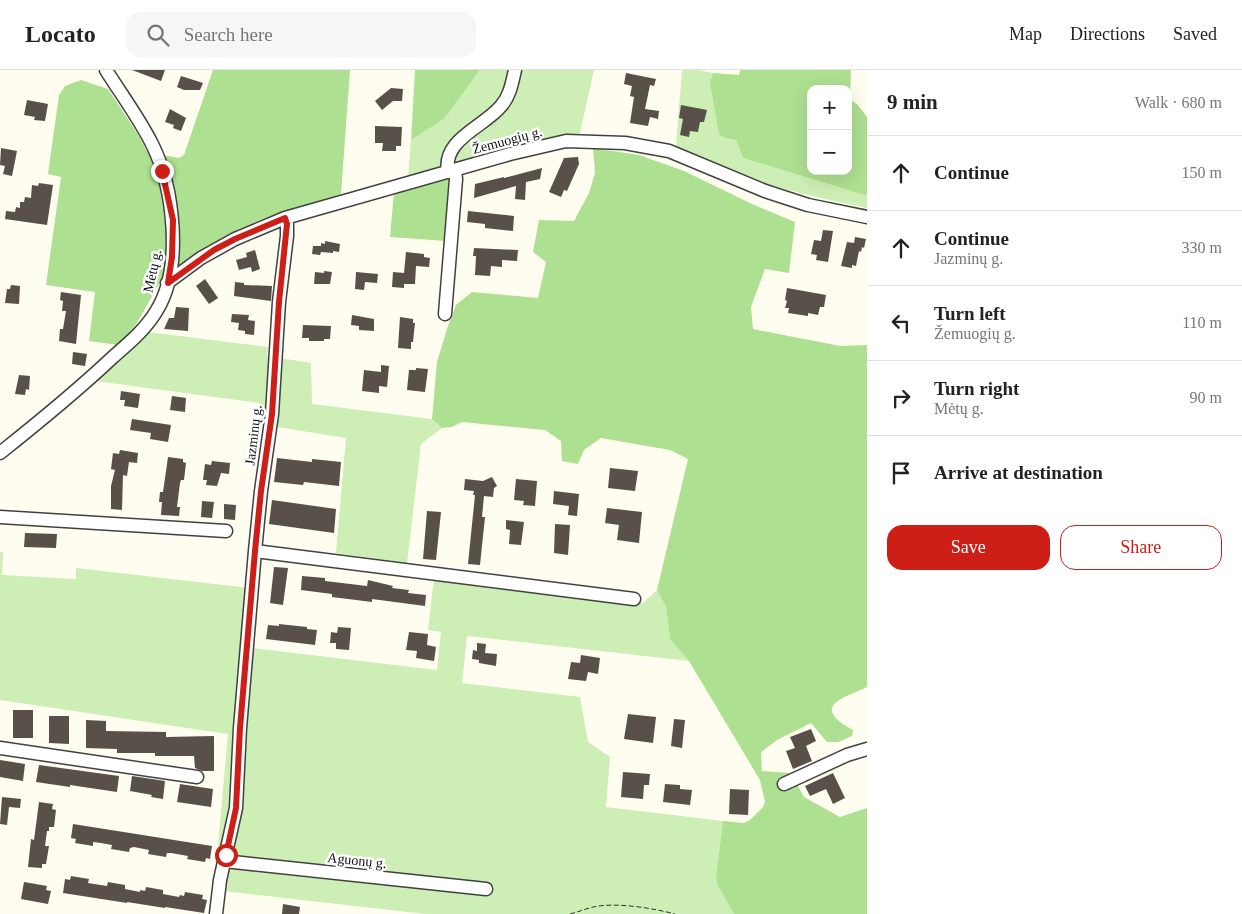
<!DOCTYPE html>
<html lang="en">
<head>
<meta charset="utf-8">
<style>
  body { margin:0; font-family:Georgia,serif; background:#f6f6f6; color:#222 }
  .controls { position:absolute; right:15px; top:15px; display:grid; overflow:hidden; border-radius:10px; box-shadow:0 5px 20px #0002 }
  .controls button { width:45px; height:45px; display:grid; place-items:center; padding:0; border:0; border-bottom:1px solid #e0e0e0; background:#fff; color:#222; font:25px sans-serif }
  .stop { position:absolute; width:15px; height:15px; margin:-11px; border:4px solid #cd1e17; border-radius:50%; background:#fff }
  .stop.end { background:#cd1e17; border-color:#fff; box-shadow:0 1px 5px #0008 }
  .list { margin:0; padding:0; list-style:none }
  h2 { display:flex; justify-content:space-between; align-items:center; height:65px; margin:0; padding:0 20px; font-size:21px }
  h2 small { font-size:16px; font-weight:400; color:#767676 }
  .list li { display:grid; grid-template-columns:32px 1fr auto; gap:15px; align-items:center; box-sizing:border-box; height:75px; padding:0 20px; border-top:1px solid #e0e0e0 }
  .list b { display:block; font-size:19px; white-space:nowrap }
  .list p { margin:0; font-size:16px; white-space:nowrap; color:#767676 }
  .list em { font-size:16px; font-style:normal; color:#767676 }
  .actions { display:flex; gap:10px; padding:15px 20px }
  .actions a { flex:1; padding:11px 0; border:1px solid #cd1e17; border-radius:15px; text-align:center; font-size:18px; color:#cd1e17 }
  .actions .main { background:#cd1e17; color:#fff }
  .icon { flex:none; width:28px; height:28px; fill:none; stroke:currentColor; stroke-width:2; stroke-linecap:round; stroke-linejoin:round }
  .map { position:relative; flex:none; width:867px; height:844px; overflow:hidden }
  header { display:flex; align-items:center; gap:30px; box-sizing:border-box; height:70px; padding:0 25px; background:#fff; border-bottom:1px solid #e0e0e0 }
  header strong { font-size:24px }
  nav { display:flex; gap:28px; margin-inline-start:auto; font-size:18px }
  .search { width:350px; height:45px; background:#f6f6f6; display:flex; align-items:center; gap:12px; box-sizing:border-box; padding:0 18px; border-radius:15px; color:#767676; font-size:19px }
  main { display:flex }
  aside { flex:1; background:#fff }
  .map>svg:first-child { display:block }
</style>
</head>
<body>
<header>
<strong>Locato</strong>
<div class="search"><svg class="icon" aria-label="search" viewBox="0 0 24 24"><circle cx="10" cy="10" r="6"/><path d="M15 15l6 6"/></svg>Search here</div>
<nav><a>Map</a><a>Directions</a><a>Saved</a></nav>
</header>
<main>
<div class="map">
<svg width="867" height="844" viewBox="0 0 867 844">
  <rect width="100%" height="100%" fill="#fffdef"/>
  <path fill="#cdeeb4" d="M480 0H594L579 67 408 108 411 70 444 49Z
    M682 0H697L713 3C707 24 719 48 725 68L736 70 743 88 867 126V138C814 127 760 115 710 93 698 88 687 82 676 76Z
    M148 262 268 277 267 286 311 293 312 334 432 349 442 358 421 374 407 493 336 483 346 368 258 354 259 333 95 311Z
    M0 482H3L2 505 76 509V498L258 519 252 578 437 600 441 562 428 560 434 509 643 533 657 520 666 537 670 569 689 591 467 566 462 613 580 627 588 672 610 687 606 737 723 751 716 807 717 814 734 844H425L214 820 228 664 0 630Z"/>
  <path fill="#aee091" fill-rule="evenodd" d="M213 0H350L341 124 276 145 238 159 176 198 160 212 137 253 118 275 89 271 95 222 46 215 61 107 48 104 59 25 65 16 81 10 108 19 139 66 147 82 179 88 184 85Z
    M415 0H480L444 49 411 70Z
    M740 0H851L850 30 857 34 867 47V126L743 88 736 70 725 68 719 64 710 13 713 3 739 5ZM811 19H848V101H811Z
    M593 78 639 85 684 101 752 134 795 152 789 203 765 199 751 237 753 259 840 276 867 275V617C840 629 811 637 853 660L852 666 838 672H827L811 653 777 670 761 682 762 701 791 703 804 727 840 747 867 738V844H734L717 814 716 807 723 751 744 753 750 750 763 737 765 732 760 710 689 591 670 569 666 537 657 520 688 389 670 380 601 368 584 380 578 394 562 391 561 371 545 360 462 352 452 357 442 358 432 349 437 292 447 259 456 235 472 222 538 228 546 192 533 182 539 150 574 151 589 123 595 103Z
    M451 107 446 171 390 167 394 122Z"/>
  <path fill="#585049" d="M132 0H165L161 11Z
    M626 3 656 9 654 16 650 15 645 39 659 41 658 49 650 47 648 56 630 53 634 27 630 26 632 16 624 14Z
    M181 6 203 13 200 20H184L177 17Z
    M391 18 403 19 402 31H393L382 40 375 31Z
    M27 30 48 34 45 51 34 50 35 47 24 45Z
    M681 35 707 40 704 52H700L698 62 690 61 689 67 680 65 683 49 679 48Z
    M170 39 186 48 181 61 173 58 174 55 165 52Z
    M375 56 402 57 401 76H396V81H382L383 73H375Z
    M1 78 17 81 12 106 3 104 5 96 0 95Z
    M578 87 579 94 567 121 564 120 561 127 549 122 564 88Z
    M542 98 540 109 526 112 525 130 515 129 516 116 474 128 475 114 504 107V108Z
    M39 113 53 115 47 155 5 149 6 141 15 142 16 137 20 138V132H24L25 127 31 128 32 115 38 116Z
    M468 141 514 146 513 161 485 158V154L467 152Z
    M823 160 833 161 828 192 816 190 817 185 811 184 814 170 821 171Z
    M855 167 866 169 864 178 862 177 861 182 859 181 856 196 852 195V198L841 196 847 172 854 173Z
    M325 171 340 174 339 182 333 181V183L321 182 320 185 312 184 313 176H321V173L325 174Z
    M474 178 518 180 517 191 502 190V197L491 196 490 206 475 205 476 186H473Z
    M255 180 260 199 252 202 251 197 239 200 236 190 247 187 246 183Z
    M406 182 424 184V187L430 188 429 197 416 196 415 214H404V218L392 217 393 202 404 203Z
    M324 201 332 202 330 214H314L315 202 324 203Z
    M356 202 378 204 377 213 365 212 364 220 355 219Z
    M205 209 218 228 209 234 196 216Z
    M235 212 244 213V215L272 216 271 231 234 226Z
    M11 215 20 216 19 234 5 233 7 219H10Z
    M787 218 826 225 824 237H820L818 245 808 243V246L788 243 789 238H785L787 231 785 230Z
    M61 222 81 225 76 274 59 271 60 259H63L66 241H62L63 231 60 230Z
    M176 237 189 238 188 261 164 259 169 248H174Z
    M232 244 249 245 248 250 255 251 254 265 245 264V261L238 260 239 253 231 252Z
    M352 245 374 249V261L359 260V256L351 255Z
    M400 247 413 249V253H415L413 272H411V279L398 278Z
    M303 255 331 256 330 269H324V271H309V268H302Z
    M73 282 87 284 85 296 72 294Z
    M381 295 389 296 387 317 379 316V323L362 321 364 300 381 302Z
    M416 298 428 299 425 322 407 320 409 300H416Z
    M19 305 30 306 29 320 26 319 25 325 15 324Z
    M121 321 140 324 138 338 124 336 125 330H120Z
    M172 326 186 328 185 342 170 340Z
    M132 349 171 355 168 372 150 369 151 363 130 360Z
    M120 380 138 383 137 393 129 392 127 406 123 405 122 440 111 439V416L115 400 111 399 113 383 119 384Z
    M168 387 183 389V392L186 393 184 410H181L180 413 177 437H180L179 446 161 445 162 432H159L160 422H163Z
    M277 388 312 392V389L341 392 339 416 304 412 303 415 274 412Z
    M212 391 230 393 229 404 221 403 217 416 206 415 207 410H203L205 394 211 395Z
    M610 398 638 401 635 421 608 418Z
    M492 407 497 416 494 418 493 427 484 426 482 447H485L480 495 468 494 475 425H473L474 421 464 420 465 409 483 411Z
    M516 409 537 411 535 436 523 435 524 431 514 430Z
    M554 421 579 424 577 446 568 445 569 436 553 434Z
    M272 430 336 439 334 463 269 454Z
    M202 431 214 432 212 448 201 447Z
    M224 434 236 435 235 450 224 449Z
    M607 438 642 442 639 473 617 470 619 455 605 453Z
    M427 441 441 442 436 490 423 489Z
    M506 450 524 452 521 475 509 474 510 460 506 459Z
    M555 454 570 455 568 485 554 483Z
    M25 463 57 464 56 478 24 477Z
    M274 497 288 498 283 535 270 533Z
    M302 506 325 508V511L367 516 368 510 393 516 392 518 409 520 408 523 426 525 425 536 372 529V532L332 527V524L301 520Z
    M279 554 307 557V559L317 560 315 575 266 569 268 555 279 556Z
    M338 557 351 558 349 580 336 579V573H330L331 562 337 563Z
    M409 562 428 564 427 575 436 577 434 591 416 588 417 581 406 580Z
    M477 573 486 574 485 583 497 584 496 596 479 593V590L472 589 473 580 477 581Z
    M581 585 600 588 598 604 588 602 586 611 568 609 571 592 580 593Z
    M13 640H33V668H13Z
    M628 644 656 647 653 673 624 669Z
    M49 646H69V674L49 673Z
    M674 649 685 650 682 678 671 676Z
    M86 650 106 651V661L166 662V667L214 666V701H202L195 698 194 686H155V683H117V679L86 678Z
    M811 659 816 671 806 676 812 691 793 699 786 681 795 678 790 667Z
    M0 690 25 694 23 711 0 707Z
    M39 695 119 706 117 722 70 715V717L36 712Z
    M623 702 650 704 649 715H644L643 729 621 727Z
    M833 703 845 728 833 734 826 719 810 726 805 716Z
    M132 706 165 711 163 729 151 727 152 725 130 721Z
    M180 714 213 719 211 737 177 732Z
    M665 714 680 715V719L692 720 690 735 663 732Z
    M730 719 749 720 748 745 729 744Z
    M2 727 21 729 20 738 9 737 7 755 0 754Z
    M39 732 53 734 52 739 56 740 54 757H49V761H47L45 776H49L46 794H42V798L28 797 31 769 34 770Z
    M73 754 212 776 210 789 206 788 205 792 187 789 188 786 171 783H167L166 787 148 784 149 780 134 777 130 778 129 782 111 779 112 775 101 773 93 772V776L75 773 76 769 71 768Z
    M71 806 89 809 88 813 107 816 108 812 125 815V819L140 822V820L145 821 146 817 163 820V824L179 827 180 825 184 826 185 822 203 825 202 829 207 830 204 843 165 837V838L127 832V833L63 823 65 809 70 810Z
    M24 812 47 816 46 820 51 821 48 834 21 829Z
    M283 834 300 837 299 844H282Z"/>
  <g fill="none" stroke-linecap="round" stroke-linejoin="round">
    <g stroke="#414141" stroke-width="15">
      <path id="minor" d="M448 102C442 69 484 57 501 36 510 26 512 13 515 0
        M167 213 201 188 235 169 285 148 510 84 566 71 625 73 669 81 765 121 808 135 867 147
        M445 244 456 109 455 100
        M0 383C39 352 77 321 113 287 129 273 146 259 157 240 183 197 174 118 152 74 139 48 121 24 106 0
        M0 447 226 461
        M255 481 634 529
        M0 678 197 707
        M784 714 847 685 867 679
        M224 791 486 819
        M216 844 220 810 236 738 240 658 255 481 261 421 272 344 279 232 287 166V154L285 148"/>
    </g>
    <path stroke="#303030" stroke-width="1" stroke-dasharray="5 2.5" stroke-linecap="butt" d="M570 844C578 842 585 839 593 837 616 832 652 838 675 844"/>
    <use href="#minor" stroke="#fff" stroke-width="12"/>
  </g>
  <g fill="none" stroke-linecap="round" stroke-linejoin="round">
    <path stroke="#cd1e17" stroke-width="6" d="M162 101 173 150 172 187 168 213 214 180 235 169 285 148 287 154 279 232 272 344 261 421 255 481 240 658 236 738 226 785"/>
  </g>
  <g text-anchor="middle" stroke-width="5" stroke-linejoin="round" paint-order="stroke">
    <g font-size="14" fill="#0e0e0e" stroke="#fff">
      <text transform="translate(507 70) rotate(-15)" y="5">Žemuogių g.</text>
      <text transform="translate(152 201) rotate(-78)" y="5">Mėtų g.</text>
      <text transform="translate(253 365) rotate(-83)" y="5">Jazminų g.</text>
      <text transform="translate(357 790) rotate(6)" y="5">Aguonų g.</text>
    </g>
  </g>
</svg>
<div class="controls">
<button>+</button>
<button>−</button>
</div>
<div class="stop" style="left:226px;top:785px"></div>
<div class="stop end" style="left:162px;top:101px"></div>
</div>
<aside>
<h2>9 min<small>Walk · 680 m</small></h2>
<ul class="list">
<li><svg class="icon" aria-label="ahead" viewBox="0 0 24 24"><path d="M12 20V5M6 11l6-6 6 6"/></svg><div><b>Continue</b></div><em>150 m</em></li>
<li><svg class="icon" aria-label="ahead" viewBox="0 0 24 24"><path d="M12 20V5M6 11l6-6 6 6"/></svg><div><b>Continue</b><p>Jazminų g.</p></div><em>330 m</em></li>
<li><svg class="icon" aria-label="left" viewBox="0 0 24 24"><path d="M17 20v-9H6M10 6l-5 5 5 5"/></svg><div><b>Turn left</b><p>Žemuogių g.</p></div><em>110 m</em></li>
<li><svg class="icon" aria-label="right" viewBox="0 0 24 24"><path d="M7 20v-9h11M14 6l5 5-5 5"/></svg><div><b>Turn right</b><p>Mėtų g.</p></div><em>90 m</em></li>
<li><svg class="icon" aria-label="arrive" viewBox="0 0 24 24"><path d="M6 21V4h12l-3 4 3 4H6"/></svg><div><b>Arrive at destination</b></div></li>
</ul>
<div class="actions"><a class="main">Save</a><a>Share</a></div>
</aside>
</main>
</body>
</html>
